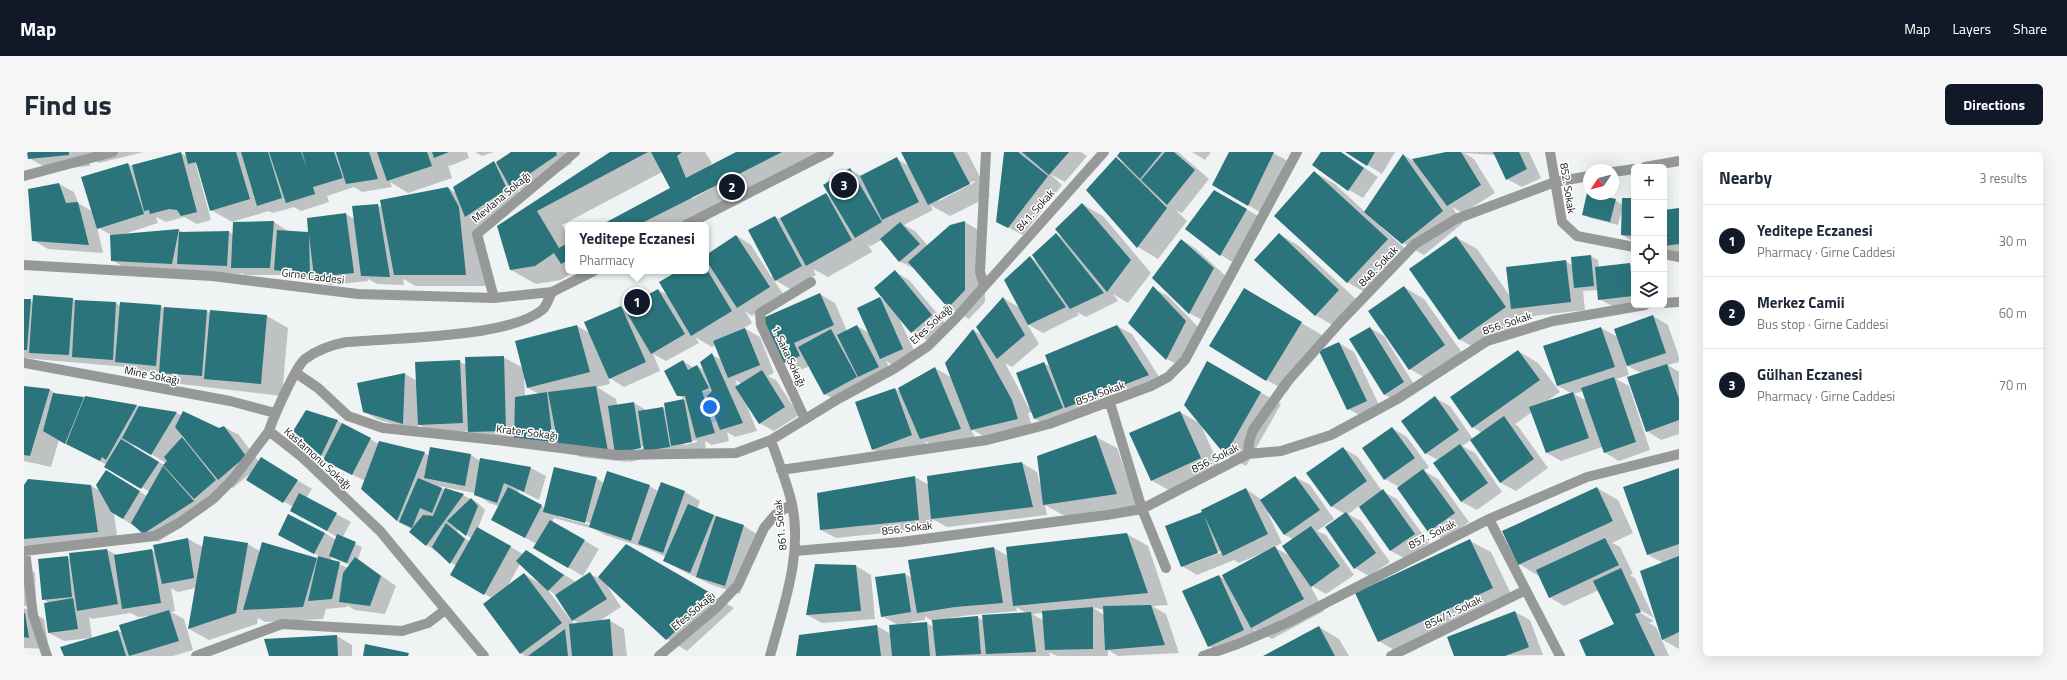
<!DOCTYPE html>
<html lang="en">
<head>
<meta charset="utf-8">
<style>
  body { margin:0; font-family:"Titillium Web",sans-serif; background:#f6f6f7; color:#1f2937 }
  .controls { position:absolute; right:12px; top:12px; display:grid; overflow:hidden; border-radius:6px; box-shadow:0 4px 16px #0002 }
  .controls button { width:36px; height:36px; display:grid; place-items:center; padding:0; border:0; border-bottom:1px solid #e0e1e3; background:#fff; color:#1f2937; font:20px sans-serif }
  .compass { position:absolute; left:1559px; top:12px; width:36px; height:36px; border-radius:50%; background:#fff; box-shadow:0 4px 16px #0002; rotate:235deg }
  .you { position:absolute; left:686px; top:255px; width:14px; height:14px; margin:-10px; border:3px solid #fff; border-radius:50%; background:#1a73e8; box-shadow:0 0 0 6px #1a73e833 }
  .badge { display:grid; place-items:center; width:26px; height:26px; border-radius:50%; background:#111827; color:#fff; font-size:13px; font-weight:700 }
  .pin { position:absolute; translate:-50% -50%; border:2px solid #fff; box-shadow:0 1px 4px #0006 }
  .popup { position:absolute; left:541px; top:70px; width:144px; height:52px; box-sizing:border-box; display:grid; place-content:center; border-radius:6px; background:#fff; filter:drop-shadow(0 1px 3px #0005); font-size:13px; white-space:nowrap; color:#747a83 }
  .popup b { font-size:15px; color:#1f2937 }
  .popup::after { content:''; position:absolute; left:50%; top:100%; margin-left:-8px; border:8px solid transparent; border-top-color:#fff }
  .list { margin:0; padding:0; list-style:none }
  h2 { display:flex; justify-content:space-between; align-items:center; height:52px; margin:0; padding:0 16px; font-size:17px }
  h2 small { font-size:13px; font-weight:400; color:#747a83 }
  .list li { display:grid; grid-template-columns:26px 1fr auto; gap:12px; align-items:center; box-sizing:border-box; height:72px; padding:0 16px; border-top:1px solid #e0e1e3 }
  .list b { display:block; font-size:15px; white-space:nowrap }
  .list p { margin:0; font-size:13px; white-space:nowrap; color:#747a83 }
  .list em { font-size:13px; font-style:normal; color:#747a83 }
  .icon { flex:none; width:22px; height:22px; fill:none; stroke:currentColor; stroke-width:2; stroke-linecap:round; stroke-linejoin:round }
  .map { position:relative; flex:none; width:1655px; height:504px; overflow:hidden; border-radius:6px }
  header { display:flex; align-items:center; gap:24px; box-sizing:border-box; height:56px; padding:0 20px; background:#111827; color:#fff }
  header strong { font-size:19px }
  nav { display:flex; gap:22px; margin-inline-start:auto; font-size:14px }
  .intro { display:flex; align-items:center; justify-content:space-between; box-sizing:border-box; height:96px; padding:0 24px }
  h1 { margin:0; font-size:28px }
  .button { padding:10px 18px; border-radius:6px; background:#111827; color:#fff; font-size:14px; font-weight:700 }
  main { display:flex; gap:24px; padding:0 24px }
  aside { flex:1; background:#fff; border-radius:6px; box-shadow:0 4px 16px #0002 }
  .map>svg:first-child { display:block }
</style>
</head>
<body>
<header>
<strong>Map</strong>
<nav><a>Map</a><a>Layers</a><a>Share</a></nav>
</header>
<div class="intro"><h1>Find us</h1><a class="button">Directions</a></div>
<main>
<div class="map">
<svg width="1655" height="504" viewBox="0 0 1655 504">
  <rect width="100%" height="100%" fill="#eff3f3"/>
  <path fill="#0003" fill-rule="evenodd" d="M4 0H120L75 11 65 5 66 14 26 18 5 6Z
    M162 0H443L445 6 426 14 424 13 428 26 384 41 366 30 368 35 338 40 330 35 303 44 305 50 277 59 270 55 249 61 245 59 208 70 187 58 174 13H172L187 68 173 72 160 65 142 70 132 65 134 71 97 83 155 78 160 81 205 80 209 82V71L250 70 265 80 285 82 284 67 322 62 330 67 354 53 359 56 424 36 432 41 470 10 475 13 489 0H541L548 11 502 42 494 38 497 45 456 73 462 134H392L379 127 380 133 353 132 344 127V129L306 133 300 130 265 126 261 123H222L217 121V122L169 120 164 117 163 120 103 117 88 108 87 83 73 75 79 101 24 97 9 88 35 32 50 40 54 51 69 60 104 12 108 14 156 1 163 4Z
    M451 0H470L458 4Z
    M588 0H681L688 11 682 17 714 0H808L667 73H579L647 36 638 20 538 73 544 84V119H550L537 128 512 132 487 118 474 74ZM687 35 688 36 668 47V45Z
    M878 0H943L966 44 926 64 906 53 909 58 880 73 891 79 904 94 941 70 961 82V150L945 167 924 155 891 117 875 109 857 88 847 94 844 92 848 100 804 125 789 117 792 123 766 137 749 127 760 143 728 164 721 159 728 171 720 176 736 185 750 221 744 224 752 228 775 263 750 279 735 271 721 249 733 279 711 285 703 280 705 289 688 293 681 289 682 298 631 304 606 310 604 308V310L556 305 544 298 465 292 445 279 410 281 394 272V279L355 268 340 260 381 222 393 229 435 209 442 213 479 205 499 216 553 174 566 181 597 155 601 157 634 138 644 143 656 119H682V110L686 113 682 104 713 84 727 93 748 126 751 65 756 67 802 42 808 46 826 18 837 24 873 7 885 14ZM950 29 951 30 915 49V46ZM671 185 688 195 692 193 698 208 688 203 680 218 673 214 670 216 659 209 654 243 662 248 641 252 642 258 639 256 624 259 610 251 593 253 592 247 573 235 586 232 584 225 600 235 636 219 629 202 642 209 675 191ZM500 225 504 236 515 242 501 244ZM711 228 718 232 714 235ZM673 288V290L660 293V291ZM621 294 622 296 603 300V298Z
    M981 0H1057L1063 4 1041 30 1026 22 1038 33 999 83 973 70Z
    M1097 0H1154L1185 27 1158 61 1152 58 1163 69 1134 107 1114 95 1063 38 1092 6 1101 12Z
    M1168 0H1187L1181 8Z
    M1298 0H1317L1354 25 1339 46 1325 38Z
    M1323 0H1371L1358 22Z
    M1427 0H1505L1517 26 1498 35 1483 27 1471 3 1440 1 1450 7 1471 41 1439 61 1428 55 1439 71 1400 103 1379 91 1358 74 1357 75 1384 99 1344 142 1323 130 1290 20 1311 32 1341 60 1380 3 1392 11Z
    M1249 1 1264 9 1239 62 1190 32Z
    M1191 40 1238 66 1211 112 1197 103 1163 77Z
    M1610 47V90L1598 83V58L1594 73 1566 66 1559 62 1591 48 1599 53Z
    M1058 52 1079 64 1127 121 1104 151 1089 142 1094 149 1062 165 1053 160 1055 163 1019 181 1003 172 1015 192 988 215 981 211 1005 256 1020 211 1027 215 1093 174 1108 182 1139 231 1026 275 1011 267 1008 260 1004 261 1008 275 963 286 947 277 951 286 912 295 901 289 902 292 863 306 849 297 871 237 877 240 911 216 928 226 949 178 958 183 979 146 996 156 1006 106 1014 110 1032 82 1039 86Z
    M1655 58V102L1640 97V59Z
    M1255 82 1275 94 1335 150 1312 175 1291 163Z
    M1432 85 1453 97 1486 144 1542 109 1549 114 1566 104 1574 108 1575 116 1605 112 1610 115V153L1590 155 1575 147 1574 138 1559 139 1561 158 1501 165 1502 167 1456 199 1435 187Z
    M1158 88 1172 97 1204 126 1180 169 1165 161Z
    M871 120 885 128 922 172 903 188 888 180 875 166 893 205 872 215 862 209 869 223 815 251 801 242 786 214 774 219 759 210 796 142 811 151 823 179 833 174 845 181 856 146 863 150Z
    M1380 135 1400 147 1441 205 1406 229 1386 217Z
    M1129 136 1144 144 1177 178 1158 215 1143 207 1105 171Z
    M49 147 52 149 92 151 97 154V151L137 154 141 157 183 159 187 162V159L243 164 264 176 258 244 157 232 136 220 107 218 102 215 0 206V148L10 150Z
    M1240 149 1298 183 1263 240 1186 194Z
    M1629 164 1644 173 1655 205V210L1644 213 1655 220V282L1637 288 1623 279 1617 221 1602 213 1605 223 1592 227 1605 234 1626 298 1595 309 1580 300 1578 295 1537 309 1523 301 1508 260 1491 272 1494 274 1524 316 1492 339 1477 331 1447 288 1438 294 1451 301 1478 340 1453 358 1438 350 1410 311 1414 308 1401 301 1411 246 1426 254 1449 287 1458 281 1449 275 1428 246 1494 199 1514 211 1536 240 1523 249 1547 241 1534 234 1521 195 1577 176 1594 185ZM1559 239 1563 249 1550 242Z
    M1346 176 1360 184 1394 239 1375 251 1360 242Z
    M1315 191 1330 200 1357 257 1339 265 1324 257Z
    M1184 210 1257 252 1222 314 1202 303 1177 273 1197 318 1148 340 1127 328 1156 260 1177 272Z
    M0 235 26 238 35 243 61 247 62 245 152 261 195 277 200 275 215 283 235 310 251 315 288 337 282 346 327 370 318 386 338 395 334 407 372 434 361 462 331 458 323 453V455L302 457 299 467 241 470 234 466 233 472 185 488 165 477 172 436 154 440 147 436 151 459 147 460 160 467 169 498 149 504H41L66 486 40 489 25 481V451L19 447 43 405 47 407V402L83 398 93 403 128 398 132 401 130 394 164 387 179 395 181 385 224 392 237 400 294 408 295 404 255 383 301 381 312 388 313 385 282 367 269 355 224 328 228 320 209 336 203 332 178 351 184 357 134 390 90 361 94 392 11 399 0 393V335L4 328 67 334 77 339 96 328 123 344 126 340 82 314 83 313 35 288 27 315 0 309ZM159 282 165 290 158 287 155 289ZM110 292 142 311 140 313 109 295ZM308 405 315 409 326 413 324 416 306 408ZM107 461 114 465 127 464 99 481 94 479 68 486 65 465 68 467Z
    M282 259 314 269 355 292 400 301 406 304 447 303 456 309V307L507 316 522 324 515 348 495 338 494 342 521 356 572 326 580 331 625 334 634 339 637 331 661 340 676 349 673 357 720 374 734 383 716 442 688 433 655 417 641 409 642 405 622 396 581 383 570 377 530 366 528 370 575 397 559 424 511 396 513 392 482 376 475 354 465 351 451 341 414 334 421 338 439 343 454 351 461 358 454 376 499 402 502 399 552 430 566 422 574 426 602 393 710 456 663 499 643 487 582 432 597 455 574 470 585 468 600 477 603 504H501L497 501 460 453 468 446 428 423 432 414 403 393 389 378 373 369 339 337 341 329 315 316 297 303ZM535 363 566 371V373L535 365ZM435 377 448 387 446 390 433 379ZM496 412 515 431 500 422 483 435ZM523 437 532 443 549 468 555 472H550Z
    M1368 276 1383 285 1405 315 1400 319 1414 327 1445 370 1420 388 1405 379 1375 335 1361 327 1340 297Z
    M1072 285 1093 296 1113 353 1041 364 1021 353 1023 363 923 375 908 367 909 376 812 386 797 378 891 325 905 333 998 311 1013 320 1016 332 1017 331Z
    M1319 296 1334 305 1358 339 1373 347 1405 391 1382 407 1367 399 1335 354 1324 362 1337 369 1366 410 1345 424 1331 416 1321 362 1307 354Z
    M1655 317V497L1639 488 1618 420 1639 411 1623 402Z
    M1271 325 1286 333 1310 367 1293 379 1302 383 1330 423 1302 442 1286 433 1300 459 1248 487 1230 477 1234 486 1199 502 1185 494 1195 424 1201 427 1238 402V401L1215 411 1210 408 1173 423 1158 414 1179 361 1222 337 1238 348ZM1243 359 1261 383 1269 387 1266 404 1250 395 1258 391ZM1199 398V400L1166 412V410Z
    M1573 336 1594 348 1609 381 1588 391 1596 395 1609 422 1606 423 1611 426 1630 466 1613 456 1612 458 1630 469 1625 471 1632 475 1645 504H1563L1591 473 1575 438 1540 454 1525 445 1515 424 1495 412Z
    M1103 382 1124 394 1144 453 1128 454 1142 462 1155 501 1094 504 1084 498V504H1033L1025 500 1026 504H773L776 483 853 474 867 482 874 473 858 464 881 422 888 426 970 396 984 404ZM992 455 1002 461 960 469 953 465 926 468V466L946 463 993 459ZM1068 455 1080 458V463ZM1019 461V468L1008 462ZM901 464 908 469 910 475 903 471 887 472V470L901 468Z
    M1446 389 1467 400 1490 448 1375 501 1355 489Z
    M0 414 11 421 12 454H0Z
    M832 414 847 423 851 467 798 471 783 463Z
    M0 456 20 467 25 497 0 496Z
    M1491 460 1506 468 1519 503 1431 504Z
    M1295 475 1315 487 1325 504H1241Z
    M313 484 328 493V504H246Z"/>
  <path fill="#2b747b" d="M3 0H45V3L4 7Z
    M157 0 173 60 157 64 153 58 145 57 126 62 125 58 120 59 108 13Z
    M161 0H212L226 47 186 59 172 10 164 12Z
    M217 0H244L258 46 233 54Z
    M245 0H277L283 16 278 0H310L319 26 289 35 291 42 262 51Z
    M312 0H345L354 27 322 32Z
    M353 0H403L408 14 363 29Z
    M408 0H425L410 6Z
    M487 0H532L533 3 486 35 472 10Z
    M586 0H624L513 59 535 96 544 91V108L537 112 530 101 511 114 486 118 473 74Z
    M627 0H658L653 4 662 26 712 0H758L614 73H577L646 36Z
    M877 0H929L946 32 904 53Z
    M980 0H994L1024 24 984 76 972 70Z
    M998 0H1045L1025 23Z
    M1096 0H1138L1116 27 1093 4Z
    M1141 0H1150L1171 18 1143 53 1117 28Z
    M1205 0H1250L1224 54 1188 33Z
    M1297 0H1317L1340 16 1324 39 1288 13Z
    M1321 0H1351L1343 14Z
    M1422 0H1437L1457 33 1423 54 1388 7Z
    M1469 0H1495L1503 17 1482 28Z
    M1379 2 1419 59 1378 92 1340 60Z
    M873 5 895 50 858 68 836 24Z
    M1092 5 1143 56 1113 96 1062 38Z
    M470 9 483 37 441 65 429 35Z
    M104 11 120 62 73 77 57 25Z
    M826 16 858 70 831 86 799 33Z
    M1290 19 1364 87 1323 131 1250 64Z
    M35 31 42 51 54 50 65 93 8 89 4 37Z
    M424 35 435 55 442 123H370L356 48Z
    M1190 38 1223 57 1196 104 1161 77Z
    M802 41 828 88 782 114 756 66Z
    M1563 41 1592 47 1586 70 1558 63Z
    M1598 46H1610V84L1597 83Z
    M1058 51 1107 108 1083 140 1031 77Z
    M354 52 366 125 337 124 328 54Z
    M1655 56V92L1640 94V58Z
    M322 61 330 121 290 125 285 83 286 123 250 118 253 78 284 80 283 66Z
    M751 64 778 114 751 129 724 78Z
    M250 69 246 116H207L209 70Z
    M941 69V138L924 156 884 110 926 73Z
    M876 70 896 92 875 110 856 87Z
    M155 77 148 112 87 109 86 83Z
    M205 79 203 114 153 112 155 80Z
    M1032 81 1080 141 1046 157 1008 103Z
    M1255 81 1315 138 1291 164 1230 108Z
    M712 83 746 135 713 156 682 108V103Z
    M1432 84 1482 155 1435 188 1385 117Z
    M1157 87 1190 116 1165 162 1128 126Z
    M1567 103 1570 134 1550 136 1547 105Z
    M1006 104 1042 155 1004 173 980 128Z
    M1542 108 1547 150 1487 157 1482 115Z
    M1606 111 1609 144 1574 148 1571 115Z
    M682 116 708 159 667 184 635 130 654 119H682Z
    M871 118 908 163 887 181 850 136Z
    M1129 134 1162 169 1142 208 1104 171Z
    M1380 134 1421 193 1385 218 1344 159Z
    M1220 136 1278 170 1242 229 1185 194Z
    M634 137 661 182 627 202 600 156Z
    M796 141 810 173 770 191 776 204 759 211 739 166Z
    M9 143 49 146 45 203 5 201Z
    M856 145 879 197 856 207 833 156Z
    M979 145 1001 183 973 207 952 175Z
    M0 147H7L3 198H0Z
    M51 148 92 150 89 208 48 205Z
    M96 150 137 153 132 214 91 210Z
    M597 154 622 210 585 227 560 170Z
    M140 155 183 158 178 224 135 221Z
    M186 158 243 163 237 232 180 227Z
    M1629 163 1642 201 1603 214 1590 177Z
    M553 173 566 220 503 236 491 189Z
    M833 173 855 215 834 225 813 183Z
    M1093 173 1125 223 1041 256 1021 203Z
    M1346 175 1380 230 1360 243 1325 187Z
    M1577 175 1591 215 1533 234 1519 194Z
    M721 176 736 213 704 226 689 189Z
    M807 177 833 225 800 243 774 195Z
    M949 177 988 248 994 267 947 278 921 211Z
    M1315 190 1343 249 1323 258 1295 199Z
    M1494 198 1516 228 1448 276 1426 245Z
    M688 201 719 271 696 278 683 244 688 239 676 210Z
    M480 204 482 279 444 280 441 205Z
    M436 208 439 271 394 273 391 210Z
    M659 208 664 218 673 213 685 236 678 239 691 281 672 286 661 244H653L640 219Z
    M1183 209 1237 240 1201 303 1160 253Z
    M1020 210 1039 256 1010 267 992 221Z
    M1643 212 1655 247V268L1622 280 1603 225Z
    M911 215 937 277 896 287 874 236Z
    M738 218 761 255 735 272 711 235Z
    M381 221 379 272 339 260 333 231Z
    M1590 225 1612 290 1580 301 1557 236Z
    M0 234 26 237 6 304 0 303Z
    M572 234 584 299 534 293 524 240Z
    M871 236 888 283 848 298 831 250Z
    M523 240 529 290 490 287 491 245Z
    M1549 240 1565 286 1522 301 1505 255Z
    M29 241 60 245 41 292 19 279Z
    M61 244 113 253 82 308 78 305 76 309 42 292Z
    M1411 244 1435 278 1401 302 1377 269Z
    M660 247 668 290 647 294 640 251Z
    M610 250 617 296 591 302 584 254Z
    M115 254 153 260 127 303 98 286Z
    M639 255 646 295 620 299 614 259Z
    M282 258 314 268 297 304 269 279Z
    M159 259 195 276 200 274 222 304 194 328 151 275Z
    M1156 259 1177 306 1127 329 1105 281Z
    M1480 264 1510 307 1476 331 1446 288Z
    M318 271 347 286 328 323 299 308Z
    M1368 275 1391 306 1360 328 1338 296Z
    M1072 283 1093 342 1019 353 1013 304Z
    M158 285 192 328 170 347 139 313 143 309 140 305Z
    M97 287 135 310 117 337 80 315Z
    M355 289 401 300 373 369 337 337Z
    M1436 292 1464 331 1437 350 1409 311Z
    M406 295 447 302 441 334 400 326Z
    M1319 295 1343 329 1307 355 1282 321Z
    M237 305 274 328 259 351 222 328Z
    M456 306 507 315 500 340 480 331 473 351 450 343Z
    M998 310 1009 355 907 367 903 324Z
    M139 314 170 349 119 382 107 371Z
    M530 315 573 325 561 371 519 360Z
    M1655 316V392L1623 403 1599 335Z
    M1399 317 1431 361 1404 380 1373 336Z
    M82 318 116 339 99 367 87 360 72 333Z
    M583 319 626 333 607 389 565 375Z
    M891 324 895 368 796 378 793 341Z
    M1271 324 1296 358 1260 383 1236 348Z
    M394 326 418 336 408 361 396 356 388 376 375 370Z
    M4 327 67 333 74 380 0 387V333Z
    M637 330 661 339 639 401 614 392Z
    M484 335 518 353 501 386 467 368Z
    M1573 335 1589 369 1494 413 1478 379Z
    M421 336 440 342 402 394 385 380 399 363 409 364Z
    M1222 336 1244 382 1199 404 1180 363 1194 401 1157 415 1141 374 1178 360 1177 358Z
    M1359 337 1391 382 1366 399 1335 355Z
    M275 341 313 361 303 379 266 359Z
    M447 346 454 354 442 384 423 369Z
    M664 352 690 363 666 421 639 409Z
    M1322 360 1352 401 1330 417 1301 375Z
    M264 362 301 381 290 402 254 383Z
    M692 364 720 373 701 434 672 425Z
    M526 368 561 388 544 416 509 396Z
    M422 371 441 387 426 412 408 395Z
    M1287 374 1316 414 1287 435 1258 394Z
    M453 375 487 394 460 443 426 423Z
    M1103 381 1124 441 989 454 982 395Z
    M313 382 332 390 323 411 305 404Z
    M180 384 224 391 212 461 164 477Z
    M164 386 170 426 138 432 129 393Z
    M1581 386 1595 413 1525 446 1512 418Z
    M1446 387 1469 436 1354 490 1331 441Z
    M238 390 293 406 279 455 219 458Z
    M602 392 690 443 642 488 574 425Z
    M1251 394 1280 447 1227 476 1198 423Z
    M970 395 979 451 931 455 893 461 884 408Z
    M83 397 94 452 53 459 45 401Z
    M128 397 137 451 98 457 90 403Z
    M502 398 540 423 524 439 492 409Z
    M44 404 48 445 18 448 14 407Z
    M294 404 316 410 308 447 284 449Z
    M1655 404V480L1638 488 1616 419Z
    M331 405 357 424 346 454 315 450 319 421Z
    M791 412 832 413 837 459 782 463Z
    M1597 416 1617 460 1611 462 1631 504H1562L1555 488 1590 472 1569 429Z
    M566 420 583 447 548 469 531 443Z
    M500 421 538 471 496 502 459 452Z
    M881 421 887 460 857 465 851 425Z
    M1195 423 1220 478 1184 495 1158 439Z
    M49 446 54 477 24 481 20 451Z
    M1127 453 1141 493 1081 498 1079 454Z
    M1069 455V497L1021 498 1018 459Z
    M145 458 155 489 105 504 95 473Z
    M1491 459 1505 495 1481 504H1430L1423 485Z
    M1007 460 1012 500 962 502 958 463Z
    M0 461H1L5 486 0 485Z
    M954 464 957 502 912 504 908 468Z
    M586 467 589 504H548L545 472Z
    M903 470 906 504H868L865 473Z
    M853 473 857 504H772L775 483Z
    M1295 474 1311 504H1239Z
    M541 477 544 504H504Z
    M94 478 102 504H40L36 495Z
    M313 483 314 504H245L240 487Z
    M341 492 385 501 384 504H339Z"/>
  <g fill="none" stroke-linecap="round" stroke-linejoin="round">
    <path stroke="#979999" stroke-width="10" d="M781 267 737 173 736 161 787 130"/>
    <path stroke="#979999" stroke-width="10" d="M1526 0 1538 70 1553 84 1610 95
      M1621 15 1655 9
      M1589 20 1610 17
      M0 24 89 0
      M1640 102 1655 105
      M960 133 956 120 962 0
      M470 146 453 82 551 0
      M1640 151 1655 150
      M0 211 206 249 251 261
      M272 221 294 236 324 264 359 276 472 288 592 303 712 301 747 288 814 247 871 216 904 194 932 166 1080 0
      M1086 251 1118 357 1142 416
      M1224 302 1225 290 1229 278 1263 230 1318 168 1391 92 1432 67 1531 30 1565 24
      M757 318 963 288 1025 272 1127 234 1144 225 1161 208 1273 0
      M1465 367 1536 504
      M0 399 131 384 155 371 189 347 209 327 245 279
      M1 399 9 463 23 504
      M771 399 877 390 1082 363 1118 357 1224 302 1257 299 1307 283 1375 246 1463 189 1529 169 1621 153
      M172 504 258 472 378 479 404 471 421 458
      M460 504 356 379 278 305 245 279C249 266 272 214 281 207 293 198 307 193 322 190 368 186 484 186 518 158 523 154 525 145 528 140
      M635 504 691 457 714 433 740 376 751 363 768 352
      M746 504C759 455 779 403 768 352 763 330 754 309 747 288
      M1179 504 1214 492 1265 470 1465 367 1563 325 1655 302
      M1367 504 1502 438"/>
    <path stroke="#979999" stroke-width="10" d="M662 73 805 0
      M0 113 188 124 334 142 470 146 528 140 570 119"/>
  </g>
  <g text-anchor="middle" stroke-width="3" stroke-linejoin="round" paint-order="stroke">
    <g font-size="11" fill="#131515" stroke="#fff">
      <text transform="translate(1544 36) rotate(81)" y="4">852. Sokak</text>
      <text transform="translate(477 45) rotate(-40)" y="4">Mevlana Sokağı</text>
      <text transform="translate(1011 58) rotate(-48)" y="4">841. Sokak</text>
      <text transform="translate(1354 114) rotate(-46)" y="4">848. Sokak</text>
      <text transform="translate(289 124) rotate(7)" y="4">Girne Caddesi</text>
      <text transform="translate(1483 171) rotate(-18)" y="4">856. Sokak</text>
      <text transform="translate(907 172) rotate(-43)" y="4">Efes Sokağı</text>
      <text transform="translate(765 204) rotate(65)" y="4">1. Saka Sokağı</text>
      <text transform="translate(128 223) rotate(11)" y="4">Mine Sokağı</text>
      <text transform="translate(1076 241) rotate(-20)" y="4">855. Sokak</text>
      <text transform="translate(503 280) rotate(7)" y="4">Krater Sokağı</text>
      <text transform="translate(294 306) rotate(42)" y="4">Kastamonu Sokağı</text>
      <text transform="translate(1191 306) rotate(-27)" y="4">856. Sokak</text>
      <text transform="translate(756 373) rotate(-96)" y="4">861. Sokak</text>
      <text transform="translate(883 376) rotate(-7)" y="4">856. Sokak</text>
      <text transform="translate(1408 382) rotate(-27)" y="4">857. Sokak</text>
      <text transform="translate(669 459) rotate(-40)" y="4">Efes Sokağı</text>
      <text transform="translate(1429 460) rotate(-26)" y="4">854/1. Sokak</text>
    </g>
  </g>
</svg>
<div class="controls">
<button>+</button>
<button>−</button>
<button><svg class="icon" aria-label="locate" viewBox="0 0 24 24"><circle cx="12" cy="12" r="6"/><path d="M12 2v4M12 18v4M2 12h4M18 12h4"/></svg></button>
<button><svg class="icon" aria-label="layers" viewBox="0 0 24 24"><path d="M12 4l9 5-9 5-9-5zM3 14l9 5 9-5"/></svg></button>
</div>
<svg class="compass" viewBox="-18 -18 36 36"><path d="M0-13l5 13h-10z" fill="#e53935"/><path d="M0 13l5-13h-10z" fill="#747a83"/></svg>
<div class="you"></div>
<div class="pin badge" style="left:613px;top:150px">1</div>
<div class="popup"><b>Yeditepe Eczanesi</b>Pharmacy</div>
<div class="pin badge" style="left:708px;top:35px">2</div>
<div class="pin badge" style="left:820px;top:33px">3</div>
</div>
<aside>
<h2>Nearby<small>3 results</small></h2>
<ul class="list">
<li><span class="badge">1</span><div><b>Yeditepe Eczanesi</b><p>Pharmacy · Girne Caddesi</p></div><em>30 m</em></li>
<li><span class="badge">2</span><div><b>Merkez Camii</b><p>Bus stop · Girne Caddesi</p></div><em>60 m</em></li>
<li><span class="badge">3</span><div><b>Gülhan Eczanesi</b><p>Pharmacy · Girne Caddesi</p></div><em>70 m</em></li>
</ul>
</aside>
</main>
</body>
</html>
